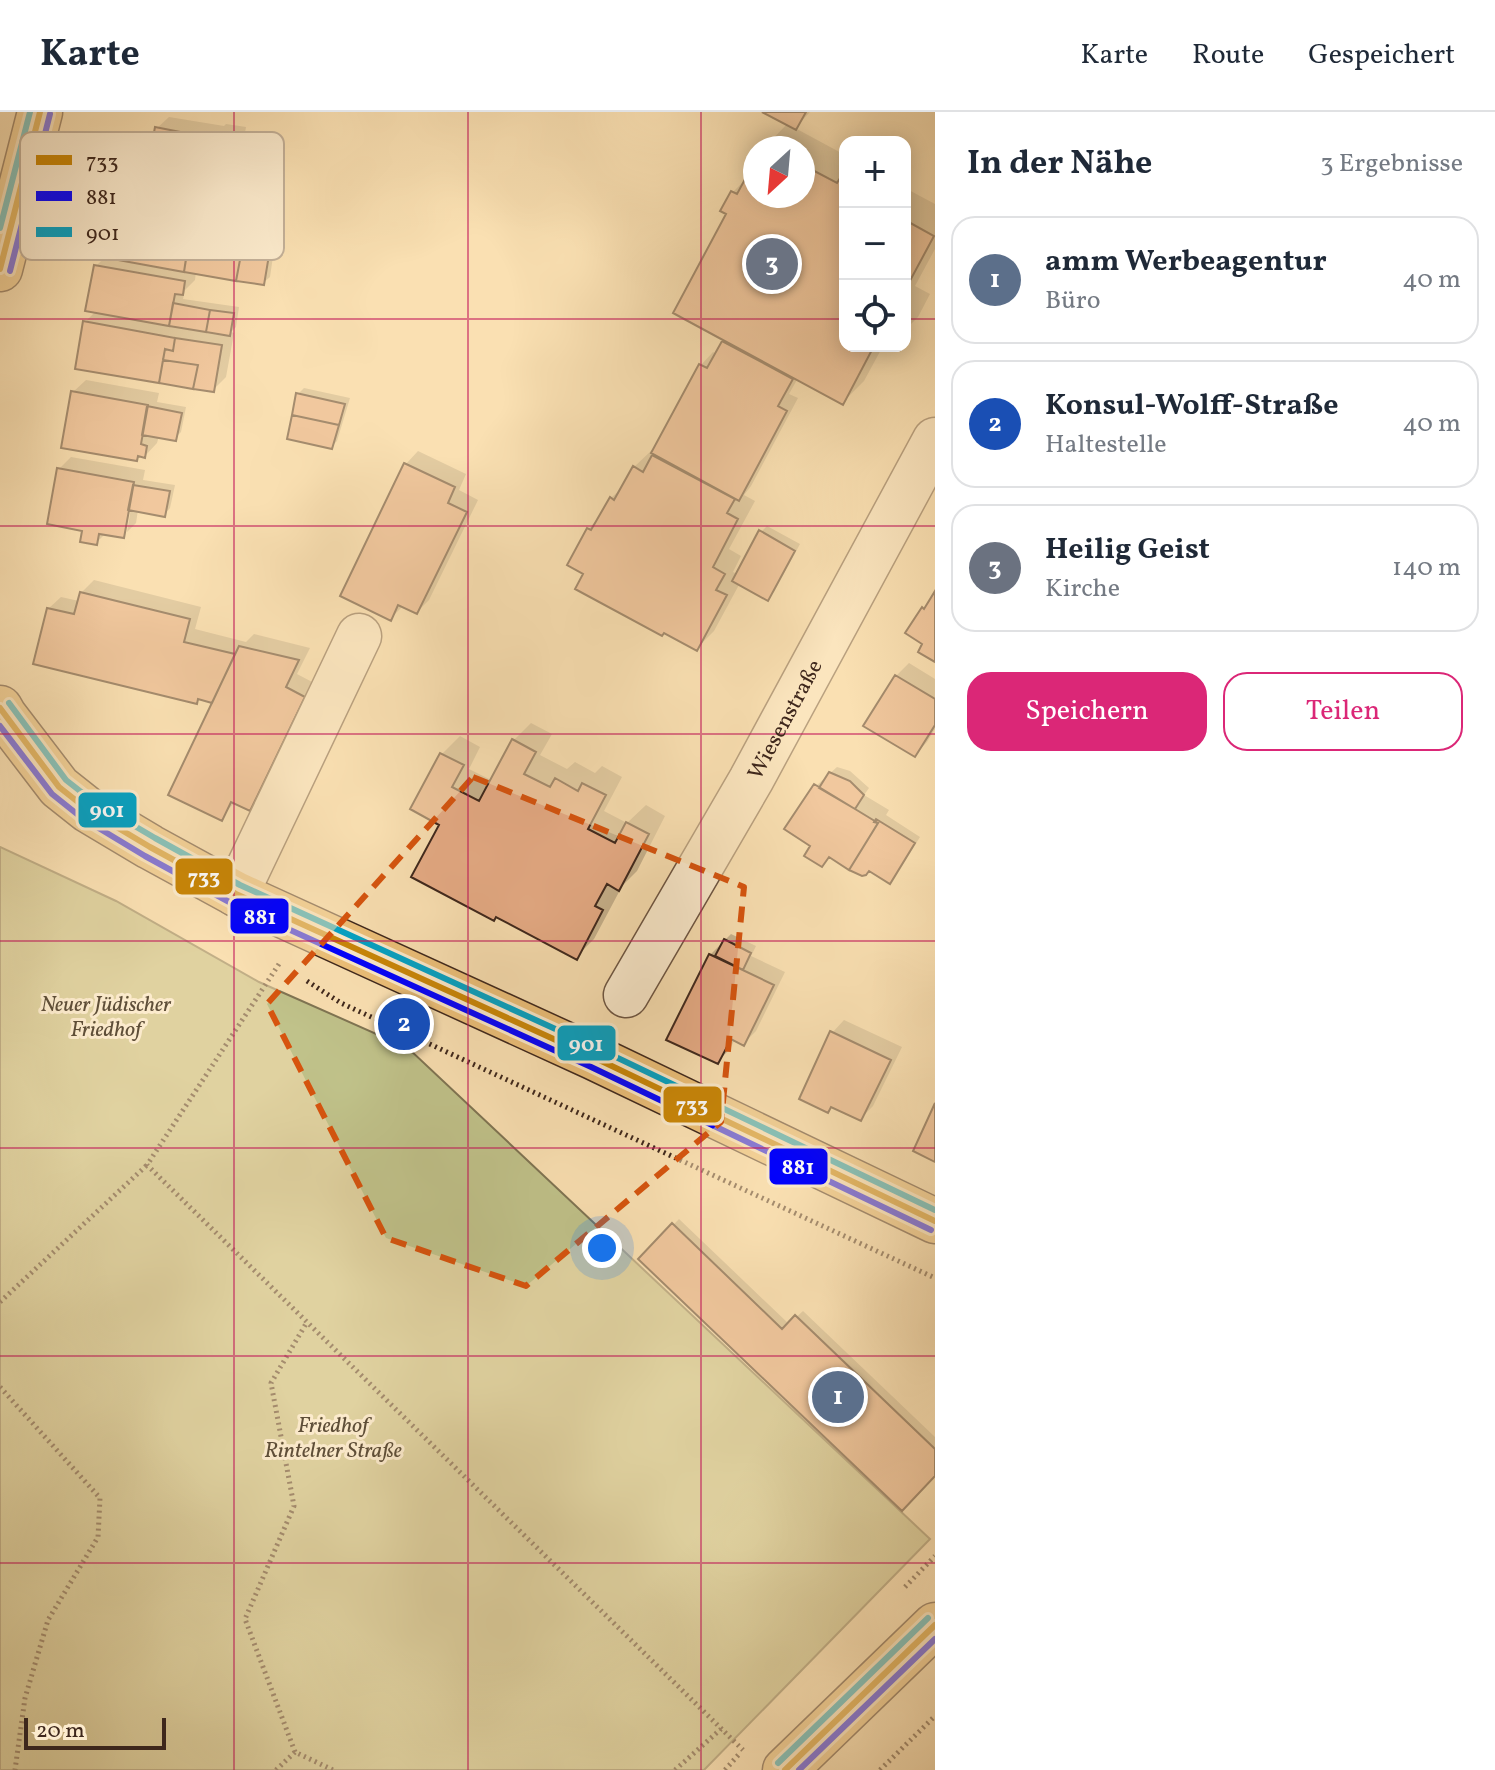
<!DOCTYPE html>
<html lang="de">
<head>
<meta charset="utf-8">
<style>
  body { margin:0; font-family:Vollkorn,serif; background:#f6f6f7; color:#1f2937 }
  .controls { position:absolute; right:24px; top:24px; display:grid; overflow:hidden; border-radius:16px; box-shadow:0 4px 20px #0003 }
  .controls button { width:72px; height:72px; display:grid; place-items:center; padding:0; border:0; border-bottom:2px solid #e0e1e3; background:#fff; color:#1f2937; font:40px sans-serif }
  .compass { position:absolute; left:743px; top:24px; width:72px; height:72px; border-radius:50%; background:#fff; box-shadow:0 4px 20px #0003; rotate:206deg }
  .scale { position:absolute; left:24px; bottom:20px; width:142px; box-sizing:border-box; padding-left:8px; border:4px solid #3e271c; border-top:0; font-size:22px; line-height:28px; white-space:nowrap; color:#3e271c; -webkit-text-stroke:6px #fcebcd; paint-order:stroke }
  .you { position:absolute; left:602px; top:1136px; width:28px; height:28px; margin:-20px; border:6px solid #fff; border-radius:50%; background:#1a73e8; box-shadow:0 0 0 12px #1a73e833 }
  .badge { display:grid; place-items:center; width:52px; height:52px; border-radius:50%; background:#db2777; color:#fff; font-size:26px; font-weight:700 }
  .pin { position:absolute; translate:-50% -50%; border:4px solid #fff; box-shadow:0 2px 8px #0006 }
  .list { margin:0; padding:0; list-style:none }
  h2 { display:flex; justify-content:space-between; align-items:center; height:104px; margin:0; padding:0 32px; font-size:34px }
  h2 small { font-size:26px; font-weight:400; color:#747a83 }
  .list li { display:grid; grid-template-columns:52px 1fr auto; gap:24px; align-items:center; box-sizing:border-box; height:128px; margin:0 16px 16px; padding:0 16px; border:2px solid #e0e1e3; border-radius:24px }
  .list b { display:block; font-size:30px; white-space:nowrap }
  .list p { margin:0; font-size:26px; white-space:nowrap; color:#747a83 }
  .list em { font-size:26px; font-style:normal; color:#747a83 }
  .actions { display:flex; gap:16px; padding:24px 32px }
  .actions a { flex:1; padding:18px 0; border:2px solid #db2777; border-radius:24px; text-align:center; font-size:28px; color:#db2777 }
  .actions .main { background:#db2777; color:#fff }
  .icon { flex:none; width:44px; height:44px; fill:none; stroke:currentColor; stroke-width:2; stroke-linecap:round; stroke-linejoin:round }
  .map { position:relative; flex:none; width:935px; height:1658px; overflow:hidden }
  header { display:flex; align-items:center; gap:48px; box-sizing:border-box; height:112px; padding:0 40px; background:#fff; border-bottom:2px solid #e0e1e3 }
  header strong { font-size:38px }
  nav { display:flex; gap:44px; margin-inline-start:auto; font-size:28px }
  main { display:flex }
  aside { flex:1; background:#fff }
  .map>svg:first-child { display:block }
</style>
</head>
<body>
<header>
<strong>Karte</strong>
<nav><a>Karte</a><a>Route</a><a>Gespeichert</a></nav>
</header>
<main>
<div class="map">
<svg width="935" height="1658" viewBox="0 0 935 1658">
  <rect width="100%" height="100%" fill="#fae0b2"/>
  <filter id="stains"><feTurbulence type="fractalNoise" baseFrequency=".0025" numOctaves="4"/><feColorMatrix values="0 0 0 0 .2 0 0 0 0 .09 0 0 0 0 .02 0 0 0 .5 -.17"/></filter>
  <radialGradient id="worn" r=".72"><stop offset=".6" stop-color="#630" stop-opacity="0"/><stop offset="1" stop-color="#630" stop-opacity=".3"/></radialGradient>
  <path fill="#c0c28a" stroke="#7f7453" stroke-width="2" d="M0 735 116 789 259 870 408 936 930 1427 704 1658H0Z"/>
  <path fill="#0003" d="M767 0H810L795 16 845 43V234H883L864 269 843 290 798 266 789 282 798 286 751 374 744 383 755 389 729 437 741 444 733 460 737 462 761 420 767 414 800 432 774 480 768 486 740 471 714 519 697 536 585 461 588 417 602 403 611 386 624 374 634 355 652 338 655 339 701 253 713 240 717 242 726 227 729 102 723 98 733 80 750 63 755 53V84H803V36H764L788 11Z
    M169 5 224 14 226 12 246 15 236 73 223 85 156 17Z
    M905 76 935 92V137L915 174 930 182 918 205 905 218Z
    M118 85 213 101 211 113 199 125 198 130 208 132 209 127 215 121 275 131 270 165 263 171 196 160 195 168 185 178 183 187 239 195 236 215 231 220 234 221 226 265 213 278 85 210 96 199V154L106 144V97Z
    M86 268 159 281 157 290 186 295 181 320 175 326 159 324 157 331 145 344 141 343 137 347 73 280Z
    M304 276 350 286 337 329 331 335 298 282Z
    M418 339 466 362 459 378 478 388 429 488 417 500 404 493 391 506 343 483 406 352Z
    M71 345 145 358 143 368 175 373 170 396 164 403 138 398 136 411 127 420 131 396H127L123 420H126L123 424 106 421 96 431 85 417 59 357Z
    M94 468 201 495 195 517 246 530 254 522 310 536 297 562 316 572 262 684 250 696 235 690 221 706 215 589 200 586 196 590 48 497 61 485 79 489 81 481Z
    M909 551 935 567V617L927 630 915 643 896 564Z
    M531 611 552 622 540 643 567 657 575 650 595 661 602 654 622 665 604 699 627 711 646 693 665 704 637 759 617 779 619 780 594 827 576 845 442 712V642L460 624 480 635 469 657 491 668 513 629Z
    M837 655 850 659 869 676 864 683 889 698 886 703 920 725 896 763 890 769 870 757 831 744 822 753 813 733 816 674Z
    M731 822 756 834 751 844 785 860 756 919 744 931 735 927 730 937 717 950 710 843Z
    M844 908 902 935 873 994 860 1007 833 994 828 999 832 921Z
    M679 1107 789 1212 803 1199 935 1325V1362L641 1147Z"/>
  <path fill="#e7ac86" stroke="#3e271c" stroke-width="2" d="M762 0H806L796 18Z
    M155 15 211 26 212 23 234 27 224 88 144 75Z
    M755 49V84H803V53L837 71 845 58V234H874L843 293 673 201 726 102 720 99 731 79 737 82Z
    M104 96 201 113 199 128 189 126 184 160 96 144Z
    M905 108 934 124 905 178Z
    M207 126 243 132 236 169 184 160 188 135 205 138Z
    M243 132 270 137 264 173 236 169Z
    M94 153 185 169 183 183 175 182 169 214 85 199Z
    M173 191 210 198 206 220 169 214Z
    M210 198 234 201 230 224 206 220Z
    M83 209 175 226 173 239 165 237 159 271 75 257Z
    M175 226 222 233 214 280 193 277 198 253 163 248 165 237 173 239Z
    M722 229 793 267 778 294 787 299 739 389 651 341 699 252 707 256Z
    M163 248 198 253 193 277 159 271Z
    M71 279 148 293 141 332 147 334 145 346 138 344 137 349 61 336Z
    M296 281 345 292 339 313 292 303Z
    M147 294 182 301 176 329 142 323Z
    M292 303 339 313 332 337 287 327Z
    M652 343 735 387 727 401 738 407 713 455 725 462 716 478 727 483 697 539 664 521 662 524 575 477 583 462 567 453 587 416 591 418 610 385 614 388 633 354 643 360Z
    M404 351 455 375 448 391 467 400 417 502 398 493 391 509 340 484Z
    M57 356 134 370 124 426 99 422 97 433 80 430 82 419 47 412Z
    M133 373 170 379 165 405 128 398Z
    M759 418 795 439 768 489 732 469Z
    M935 479V550L918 540 922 532 905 521 922 495 924 497Z
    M80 480 190 507 184 530 235 542 212 591 198 587 197 592 33 552 47 496 74 502Z
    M239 534 299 548 286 575 305 585 250 699 231 690 222 709 168 683Z
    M895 563 935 587V613L915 645 863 614Z
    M512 627 536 640 524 662 550 675 555 666 578 679 582 671 606 683 588 717 615 731 626 710 649 722 619 779 607 772 595 794 603 798 577 848 496 805 494 809 411 765 439 713 410 697 440 641 464 653 452 675 479 689Z
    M829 660 850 669 864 683 855 697 819 676Z
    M814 672 878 711 849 758 829 745 822 755 804 744 810 734 784 717Z
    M876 707 915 731 890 772 869 759 866 763 862 764 849 758 878 711 874 710Z
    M724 827 751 841 743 858 715 844Z
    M709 842 774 873 744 934 731 927 718 952 666 928Z
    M830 919 891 948 861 1009 831 995 828 1001 799 987Z
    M935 991V1050L913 1039Z
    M672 1111 782 1217 795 1203 935 1337V1364L902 1399 638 1147Z"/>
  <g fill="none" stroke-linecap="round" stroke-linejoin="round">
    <g stroke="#6d5542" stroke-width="47">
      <g id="minor">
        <path d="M236 782 359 524"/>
        <path id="s1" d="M626 883 751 668 935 328"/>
      </g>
    </g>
    <g stroke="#3e271c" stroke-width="47">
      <path id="major" d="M0 157 40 0
        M0 596 4 603 59 675 88 698 150 735 236 782 593 945 935 1109
        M785 1658 935 1513"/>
    </g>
    <path stroke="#3e271c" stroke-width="5" stroke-dasharray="2 4" stroke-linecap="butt" d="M279 852 147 1053 743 1638
      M307 869 341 891 935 1166
      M0 1190 147 1053
      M0 1275 100 1386 98 1425 48 1508 25 1586 15 1658
      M905 1475 935 1444
      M295 1640 245 1507 294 1394 271 1271 307 1210
      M276 1658 295 1640 333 1658
      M675 1658 721 1617
      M725 1658 740 1641
      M880 1658 935 1604"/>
    <use href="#minor" stroke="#fcebcd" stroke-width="44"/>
    <use href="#major" stroke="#edc079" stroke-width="44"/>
    <g stroke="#fcebcd" stroke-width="12">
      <path id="bus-1" d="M0 157 40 0
        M0 596 59 675 88 698 150 735 236 782 593 945 935 1109
        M785 1658 935 1513"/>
    </g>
    <g stroke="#fcebcd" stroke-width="12">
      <path id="bus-2" d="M10 159 50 2
        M0 614 52 682 82 706 145 744 231 791 589 954 931 1118
        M799 1658 935 1527"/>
    </g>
    <g stroke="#fcebcd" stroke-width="12">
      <path id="bus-3" d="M0 116 30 0
        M9 591 66 668 94 690 155 726 240 773 597 936 935 1098
        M778 1651 928 1506"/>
    </g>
    <use href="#bus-1" stroke="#c98607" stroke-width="6"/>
    <use href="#bus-2" stroke="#00f" stroke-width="6"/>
    <use href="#bus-3" stroke="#03a2c5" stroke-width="6"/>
  </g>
  <path d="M0 0H935V1658H0ZM473 665 744 775 721 1010 526 1174 386 1126 267 892Z" fill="#fae0b2" fill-opacity=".55" fill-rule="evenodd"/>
  <path fill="none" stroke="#d7540e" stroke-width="6" stroke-dasharray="16 10" stroke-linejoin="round" d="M473 665 744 775 721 1010 526 1174 386 1126 267 892Z"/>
  <path fill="none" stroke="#c2185b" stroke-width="2" stroke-opacity="0.55" d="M234 0V1658M468 0V1658M701 0V1658M0 207H845M905 207H935M0 414H935M0 622H935M0 829H935M0 1036H935M0 1244H935M0 1451H935"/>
  <g text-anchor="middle" stroke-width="6" stroke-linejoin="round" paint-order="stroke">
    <g font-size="22" fill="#3e271c" stroke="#fcebcd">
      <text dy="8" stroke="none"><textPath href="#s1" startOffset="318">Wiesenstraße</textPath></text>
    </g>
    <g font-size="22" font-style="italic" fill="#5e4e38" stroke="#fcebcd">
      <text x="106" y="899">Neuer Jüdischer<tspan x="106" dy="25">Friedhof</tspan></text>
      <text x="333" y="1320">Friedhof<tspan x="333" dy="25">Rintelner Straße</tspan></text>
    </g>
  </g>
  <rect x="20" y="20" width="264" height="128" rx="12" fill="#fcebcd" stroke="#c3b098" stroke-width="2"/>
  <rect x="36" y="43" width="36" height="10" fill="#c98607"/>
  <rect x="36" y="79" width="36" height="10" fill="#00f"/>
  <rect x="36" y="115" width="36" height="10" fill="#03a2c5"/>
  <g font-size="22" fill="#3e271c">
    <text x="86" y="56">733</text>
    <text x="86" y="92">881</text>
    <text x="86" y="128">901</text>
  </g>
  <g stroke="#fcebcd" stroke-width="3">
    <rect x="77" y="679" width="61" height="38" rx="8" fill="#03a2c5"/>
    <rect x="174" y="745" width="60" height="39" rx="8" fill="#c98607"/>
    <rect x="229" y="785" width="61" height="38" rx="8" fill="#00f"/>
    <rect x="556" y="912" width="61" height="38" rx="8" fill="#03a2c5"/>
    <rect x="662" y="973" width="61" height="39" rx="8" fill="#c98607"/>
    <rect x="768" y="1035" width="61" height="39" rx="8" fill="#00f"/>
  </g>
  <g font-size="22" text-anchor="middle" font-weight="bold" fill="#fff">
    <text x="107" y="705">901</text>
    <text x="204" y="772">733</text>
    <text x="260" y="812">881</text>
    <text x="586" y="939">901</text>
    <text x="692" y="1000">733</text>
    <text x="798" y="1062">881</text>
  </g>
  <rect width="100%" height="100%" filter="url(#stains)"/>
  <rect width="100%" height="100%" fill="url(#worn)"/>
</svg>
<div class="controls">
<button>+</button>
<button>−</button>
<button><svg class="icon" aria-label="locate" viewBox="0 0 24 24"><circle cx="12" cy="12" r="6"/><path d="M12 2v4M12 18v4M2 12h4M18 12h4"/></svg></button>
</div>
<svg class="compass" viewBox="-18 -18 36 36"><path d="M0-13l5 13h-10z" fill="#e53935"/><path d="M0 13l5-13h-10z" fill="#747a83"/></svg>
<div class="scale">20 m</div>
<div class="you"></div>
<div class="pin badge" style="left:838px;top:1285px;background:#5c6f8a">1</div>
<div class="pin badge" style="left:404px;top:912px;background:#1a4fb4">2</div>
<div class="pin badge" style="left:772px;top:152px;background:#6b7280">3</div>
</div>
<aside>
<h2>In der Nähe<small>3 Ergebnisse</small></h2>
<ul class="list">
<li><span class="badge" style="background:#5c6f8a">1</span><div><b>amm Werbeagentur</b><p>Büro</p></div><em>40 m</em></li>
<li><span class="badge" style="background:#1a4fb4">2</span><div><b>Konsul-Wolff-Straße</b><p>Haltestelle</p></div><em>40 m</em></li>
<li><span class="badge" style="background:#6b7280">3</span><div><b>Heilig Geist</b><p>Kirche</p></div><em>140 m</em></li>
</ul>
<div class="actions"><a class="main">Speichern</a><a>Teilen</a></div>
</aside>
</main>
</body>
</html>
